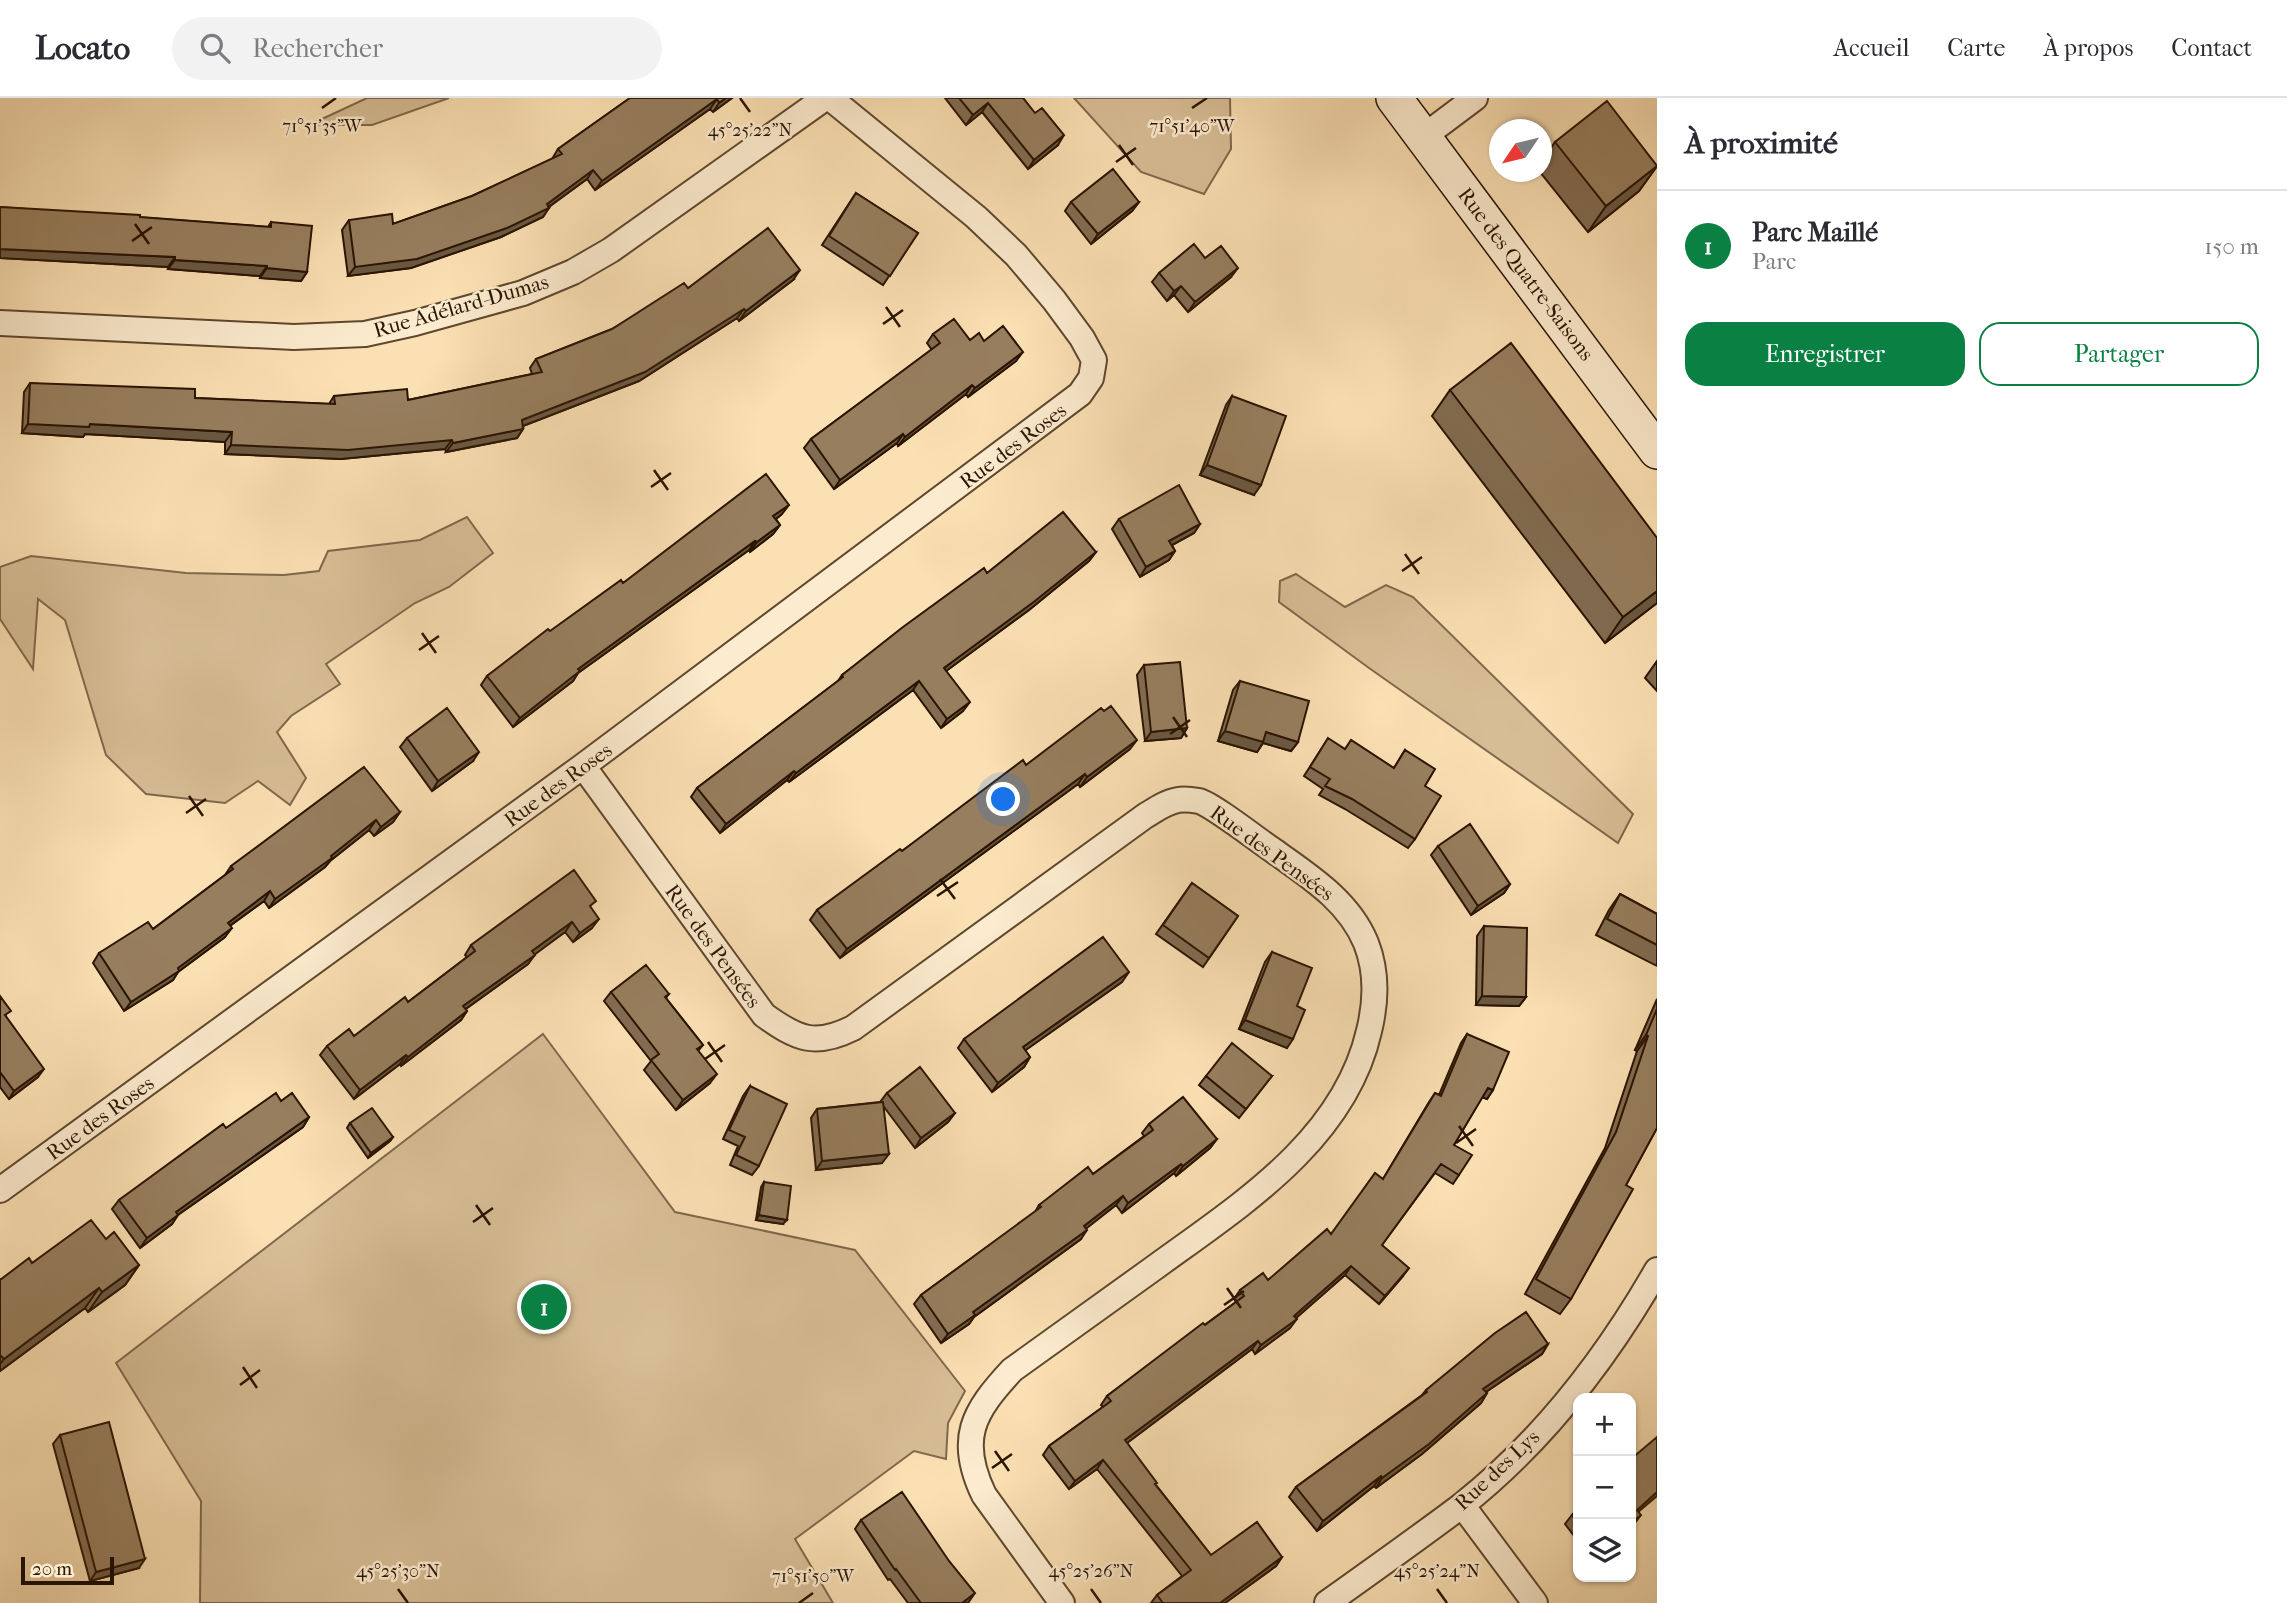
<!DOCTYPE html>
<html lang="fr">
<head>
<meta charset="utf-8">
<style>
  body { margin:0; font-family:"IM FELL French Canon",serif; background:#f2f2f3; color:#2b2b33 }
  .controls { position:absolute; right:21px; bottom:21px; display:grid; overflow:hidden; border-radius:14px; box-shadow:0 2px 5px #0004 }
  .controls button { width:63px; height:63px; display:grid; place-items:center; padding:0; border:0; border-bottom:2px solid #e1e1e2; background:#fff; color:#2b2b33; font:35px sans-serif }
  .compass { position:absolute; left:1489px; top:21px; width:63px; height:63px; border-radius:50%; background:#fff; box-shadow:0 2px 5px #0004; rotate:235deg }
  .scale { position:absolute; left:21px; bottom:18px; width:93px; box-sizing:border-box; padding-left:7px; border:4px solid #2a1402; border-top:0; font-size:19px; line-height:24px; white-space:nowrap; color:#2a1402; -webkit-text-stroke:5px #fcebce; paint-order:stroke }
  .you { position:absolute; left:1004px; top:702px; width:24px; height:24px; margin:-18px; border:5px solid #fff; border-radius:50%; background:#1a73e8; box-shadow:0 0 0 10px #1a73e833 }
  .badge { display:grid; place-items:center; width:46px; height:46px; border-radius:50%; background:#0b8043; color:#fff; font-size:23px; font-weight:700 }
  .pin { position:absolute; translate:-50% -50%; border:4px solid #fff; box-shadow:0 2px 7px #0006 }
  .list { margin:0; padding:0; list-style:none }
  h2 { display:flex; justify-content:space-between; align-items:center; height:91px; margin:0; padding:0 28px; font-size:30px }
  h2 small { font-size:23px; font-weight:400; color:#7c7c81 }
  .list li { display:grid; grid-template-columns:46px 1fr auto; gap:21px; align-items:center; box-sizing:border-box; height:112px; padding:0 28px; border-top:2px solid #e1e1e2 }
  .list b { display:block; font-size:26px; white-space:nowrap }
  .list p { margin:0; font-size:23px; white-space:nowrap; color:#7c7c81 }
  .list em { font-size:23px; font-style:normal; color:#7c7c81 }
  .actions { display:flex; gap:14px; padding:21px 28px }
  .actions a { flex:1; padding:16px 0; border:2px solid #0b8043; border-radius:21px; text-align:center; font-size:24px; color:#0b8043 }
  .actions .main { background:#0b8043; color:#fff }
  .icon { flex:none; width:38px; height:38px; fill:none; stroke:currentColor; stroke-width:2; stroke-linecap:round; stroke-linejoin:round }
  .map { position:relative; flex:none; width:1657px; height:1505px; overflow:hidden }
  header { display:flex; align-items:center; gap:42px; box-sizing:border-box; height:98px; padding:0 35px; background:#fff; border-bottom:2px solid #e1e1e2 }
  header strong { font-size:33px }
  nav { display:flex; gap:38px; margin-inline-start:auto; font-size:24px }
  .search { width:490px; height:63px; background:#f2f2f3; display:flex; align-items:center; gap:18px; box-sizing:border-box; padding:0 24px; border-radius:38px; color:#7c7c81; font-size:26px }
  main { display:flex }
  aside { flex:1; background:#fff }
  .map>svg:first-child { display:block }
</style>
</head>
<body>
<header>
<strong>Locato</strong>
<div class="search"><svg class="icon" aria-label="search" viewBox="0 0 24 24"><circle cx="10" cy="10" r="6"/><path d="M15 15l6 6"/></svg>Rechercher</div>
<nav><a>Accueil</a><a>Carte</a><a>À propos</a><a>Contact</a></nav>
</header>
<main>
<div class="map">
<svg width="1657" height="1505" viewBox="0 0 1657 1505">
  <rect width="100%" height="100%" fill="#fbe0b3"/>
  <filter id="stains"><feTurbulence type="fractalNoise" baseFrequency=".00286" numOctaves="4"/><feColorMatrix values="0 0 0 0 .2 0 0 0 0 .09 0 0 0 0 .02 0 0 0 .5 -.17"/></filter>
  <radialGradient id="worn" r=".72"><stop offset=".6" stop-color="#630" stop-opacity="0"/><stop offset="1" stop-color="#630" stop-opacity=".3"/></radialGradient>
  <path fill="#d7bd95" stroke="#80684c" stroke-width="2" d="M367 0H449L372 27H309Z
    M1074 0H1230L1231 51 1204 96 1141 74Z
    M467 419 493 455 449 489 415 505 326 566 340 586 291 618 277 634 306 680 290 707 258 683 225 705 146 696 106 657 65 522 38 501 33 571 0 521V469L31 458 186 475 284 477 319 473 328 453 420 442Z
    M1296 476 1345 509 1386 487 1413 499 1633 716 1618 745 1369 570 1279 504 1280 483Z
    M543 936 675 1114 855 1152 965 1293 948 1325 946 1361 914 1353 795 1441 833 1505H200L201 1403 116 1265Z"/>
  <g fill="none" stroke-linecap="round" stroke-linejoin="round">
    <g stroke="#5e472e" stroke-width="28">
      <path id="street" d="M1423 39 1475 0
        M0 225 294 239 365 236 415 225 523 195 573 174 611 152 825 0
        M583 668 764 917C797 941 815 949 853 930L1145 718C1155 712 1166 704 1178 702 1184 701 1193 702 1199 703 1213 707 1259 743 1274 753 1309 778 1349 803 1366 845 1377 873 1376 905 1369 933 1344 1043 1239 1108 1154 1170 1106 1204 1059 1238 1012 1272 973 1314 957 1341 984 1397L1062 1505
        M0 1092 583 668 1080 296 1091 280 1094 262 1082 240 1054 202 1016 157 976 119 830 0
        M1462 1407 1535 1505
        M1327 1505C1372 1473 1417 1441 1461 1408 1542 1344 1606 1261 1657 1172"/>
    </g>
    <g stroke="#2a1402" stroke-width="38">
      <path id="secondary" d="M1394 0 1657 353"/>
    </g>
    <use href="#street" stroke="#fcebce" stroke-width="24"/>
    <use href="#secondary" stroke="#fcebce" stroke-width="35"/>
  </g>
  <path fill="#826c51" stroke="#2a1402" stroke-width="2" d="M630 0H732L713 14 710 11 595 92 587 81 549 109 543 119 501 139 411 170 348 178 342 132 349 122 393 126 472 98 552 61 558 51Z
    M945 0H1023L1058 47 1028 71 982 14 966 27Z
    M1555 44 1657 68 1639 93 1588 134 1540 74H1542V63Z
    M856 95 918 135 883 187 822 147Z
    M1071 104H1139L1132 113 1091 146 1065 113Z
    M0 109 268 129 271 124 307 174 301 183 260 180V178L168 171V169L0 160Z
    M1205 160 1231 179 1188 214 1174 197 1167 203 1152 184 1159 175Z
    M793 182 739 223 737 220 639 283 523 328V331L517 340 446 354 445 351 341 361 225 356V344L85 336 83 339 22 335 24 294 30 285 195 300 329 306 334 298 408 302 532 276 530 270 536 261 612 231 688 190Z
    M933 236 970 242 1016 263 968 299 966 296 898 348 897 345 834 391 804 350 811 341 932 252 927 245Z
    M1450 292 1657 440V505L1605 545 1432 318Z
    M1232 298 1254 397 1200 377 1226 307Z
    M782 416 776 421 780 427 773 436 750 454 749 452 578 575 573 583 513 629 481 587 487 578 623 485Z
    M1119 421 1200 426 1194 435 1172 447 1175 453 1169 462 1140 479 1112 431Z
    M1096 454 1089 463 1029 512 946 573 963 613 941 630 913 592 789 684 787 682 720 735 691 699 697 690 838 583 842 577 987 475Z
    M1657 563V593L1645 580Z
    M1144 567 1187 630 1181 640 1145 643 1137 577Z
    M1240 583 1298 644 1291 653 1263 645 1257 654 1218 643 1233 592Z
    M407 640 473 663 432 693 400 649Z
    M1322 650 1345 651 1394 670 1405 652 1425 688 1415 741 1408 750 1345 711 1319 697 1323 691 1304 678Z
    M1130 651 1080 689 1078 686 840 860 810 822 817 812 1026 667Z
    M400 714 393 724 374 738 369 732 330 763 325 769 269 810 264 803 230 828 225 839 178 874 173 882 124 913 93 865 99 855 153 831 225 777 231 768Z
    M1438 748 1510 786 1504 795 1471 817 1431 757Z
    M1192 785 1238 818 1203 869 1156 836Z
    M1620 796 1657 816V868L1596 837 1609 812Z
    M591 810 592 830 573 844 565 834 534 856 528 866 466 911 467 913 461 922 401 968 400 966 354 1001 320 957 327 948 354 938 408 904 467 859 465 857 471 847Z
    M1484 828 1526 899 1519 908 1476 907 1477 838Z
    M1272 854 1297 908 1287 950 1239 931 1265 864Z
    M1122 884 1025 952 1030 959 1024 969 992 994 958 950 964 941Z
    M611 894 669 896 666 900 703 947 698 953 710 985 676 1012 644 972 651 963 604 903Z
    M0 898 6 919 38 979 9 1001 0 989Z
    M1657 901V1030L1626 1087 1571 1201 1560 1216 1525 1196 1605 1050 1637 953 1635 952Z
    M1467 936 1493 992 1487 1001 1482 999 1454 1047 1459 1077 1453 1086 1435 1075 1382 1147 1403 1178 1379 1206 1345 1177 1296 1220 1290 1230 1255 1256 1252 1251 1127 1345 1156 1387 1211 1457 1282 1459 1276 1468 1225 1505H1151L1157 1497 1182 1478 1097 1371 1069 1391 1043 1357 1049 1348 1103 1309 1101 1307 1107 1298 1236 1204 1234 1201 1240 1192 1268 1182 1331 1136 1383 1081 1429 1004 1435 995 1439 997 1461 945Z
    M1206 978H1272L1239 1020 1199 987Z
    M750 988 759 1068 752 1077 730 1067 738 1048 723 1041 743 998Z
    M887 995 955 1015 948 1024 915 1050 884 1009 882 1065 816 1072 811 1020 817 1011 880 1004Z
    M281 1003 309 1019 303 1029 178 1117 172 1126 140 1150 112 1111 119 1102 226 1030Z
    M350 1025 393 1039 390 1043 368 1060 347 1030Z
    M1149 1026 1217 1041 1210 1050 1176 1078 1174 1075 1122 1115 1116 1107 1086 1130 1081 1141 974 1219 969 1226 941 1245 914 1206 921 1197 1035 1114 1039 1107 1093 1076 1144 1038 1142 1035Z
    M764 1084 783 1126 756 1122 761 1089Z
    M106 1141 139 1167 125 1187 88 1214 85 1210 0 1273V1182L32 1165Z
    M1548 1246 1542 1256 1486 1294 1487 1295 1481 1305 1422 1356 1376 1390 1374 1388 1317 1433 1289 1399 1296 1389 1422 1297 1426 1292Z
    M60 1337 139 1470 90 1483 53 1346Z
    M1578 1411V1443L1565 1426 1572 1417Z
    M861 1422 968 1505H908L890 1481 888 1482 855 1431Z"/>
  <path fill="#6a5842" stroke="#2a1402" stroke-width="2" d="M726 0H732L713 14 719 5Z
    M717 1 710 11 595 92 602 83Z
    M988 5 982 14 966 27 973 17Z
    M1064 37 1058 47 1028 71 1034 62Z
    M1657 68 1639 93 1588 134 1606 108Z
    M593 72 587 81 544 112 549 110 543 119 501 139 411 170 348 178 355 169 547 106Z
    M1139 104 1132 113 1091 146 1098 136Z
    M0 151 175 159 168 169 0 160Z
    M175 162 267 168 260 178 168 171Z
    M267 170 307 174 301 183 260 180Z
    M1238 170 1231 179 1188 214 1195 204Z
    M800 172 793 182 739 223 746 213Z
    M1181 188 1174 197 1167 203 1174 193Z
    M744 211 737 220 639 283 515 331 522 322Z
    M1023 254 1016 263 968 299 975 290Z
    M972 287 966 296 898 348 905 339Z
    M28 326H90L232 334 225 344 85 336 83 339 22 335Z
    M523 331 517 340 446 354 453 345Z
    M903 336 897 345 834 391 840 382Z
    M452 342 445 351 341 361 225 356 231 347Z
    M1207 367 1261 387 1254 397 1200 377Z
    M789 407 782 416 767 428 773 418Z
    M1200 426 1194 435 1163 452 1169 443Z
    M780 427 773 436 750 454 757 444Z
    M755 443 749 452 578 575 573 583 513 629 520 620 578 571Z
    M1175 453 1169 462 1140 479 1146 469Z
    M1096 454 1089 463 1029 512 938 579 944 570Z
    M1657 493V505L1605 545 1623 519Z
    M919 583 913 592 789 684 796 675Z
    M970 604 963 613 941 630 947 621Z
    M1187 630 1181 640 1145 643 1151 634Z
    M1225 633 1266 634 1298 644 1291 653 1263 645 1257 654 1218 643Z
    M1137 642 1130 651 1080 689 1087 679Z
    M479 654 473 663 432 693 438 683Z
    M794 673 787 682 720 735 726 726Z
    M1085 676 1078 686 840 860 847 851Z
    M400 714 393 724 374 738 381 729Z
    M376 722 369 732 330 763 325 769 269 810 275 801Z
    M1510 786 1504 795 1471 817 1478 808Z
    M270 793 264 803 221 834 228 825Z
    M599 821 592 830 573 844 580 835Z
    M572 824 565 834 526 863 532 853Z
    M232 830 225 839 178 874 173 882 124 913 131 904Z
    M535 857 528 866 457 917 463 908Z
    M1129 874 1122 884 1016 959 1023 949Z
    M1482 898 1526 899 1519 908 1476 907Z
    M467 913 461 922 401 968 408 959Z
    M1245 922 1293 941 1287 950 1239 931Z
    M1646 937 1648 938 1637 953 1635 952Z
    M406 957 400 966 354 1001 360 992Z
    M1030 959 1024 969 992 994 998 985Z
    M44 971 38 979 9 1001 14 993Z
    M717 976 710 985 676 1012 683 1002Z
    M1488 990 1493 992 1487 1001 1482 999Z
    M955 1015 948 1024 915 1050 921 1040Z
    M309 1019 303 1029 169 1123 176 1114Z
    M393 1039 390 1043 368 1060 371 1055Z
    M1217 1041 1210 1050 1176 1078 1183 1068Z
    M889 1056 882 1065 816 1072 822 1063Z
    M1181 1066 1174 1075 1122 1115 1128 1105Z
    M1123 1098 1116 1107 1078 1137 1084 1128Z
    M178 1117 172 1126 140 1150 147 1140Z
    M759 1117 787 1122 783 1126 756 1122Z
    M1087 1132 1081 1141 974 1219 969 1226 941 1245 948 1236 973 1214Z
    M139 1167 125 1187 88 1214 102 1194Z
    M1351 1168 1345 1177 1288 1227 1294 1218Z
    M1409 1170 1403 1178 1379 1206 1385 1198Z
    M99 1190 85 1210 0 1273V1266L4 1261Z
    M1297 1221 1290 1230 1255 1256 1261 1247Z
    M1258 1243 1252 1251 1119 1351 1125 1342Z
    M1548 1246 1542 1256 1477 1300 1483 1291Z
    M1487 1295 1481 1305 1422 1356 1376 1390 1382 1380Z
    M1103 1362 1097 1371 1069 1391 1075 1383Z
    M1381 1378 1374 1388 1317 1433 1323 1423Z
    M1657 1394V1398L1631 1420 1637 1412Z
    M1641 1417 1634 1426 1631 1429V1425Z
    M1282 1459 1276 1468 1225 1505H1220Z
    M145 1461 139 1470 90 1483 96 1474Z
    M975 1495 968 1505H962Z"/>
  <path fill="#977e5e" stroke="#2a1402" stroke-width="2" d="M630 0H726L719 5 717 1 602 83 593 72 547 106 549 110 507 130 417 161 355 169 349 122 392 116 393 126 472 98 562 56 558 51Z
    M959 0H1023L1035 15 1042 10 1064 37 1034 62 988 5 973 17Z
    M1607 3 1657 68 1606 108 1555 44Z
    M1113 71 1139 104 1098 136 1071 104Z
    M856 95 918 135 890 178 829 138Z
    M0 109 140 117V119L271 129V124L312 128 307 174 267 170V168L175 162V159L0 151Z
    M768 130 800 172 746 213 744 211 645 274 522 322 523 331 453 345 452 342 348 352 231 347 232 334 90 326 89 329 28 326 30 285 195 291V300L335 306 334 298 407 291 408 302 542 274 536 261 612 231 684 185 688 190Z
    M1194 146 1205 160 1221 148 1238 170 1195 204 1181 188 1174 193 1159 175Z
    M954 221 970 242 979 235 984 243 1003 228 1023 254 975 290 972 287 905 339 903 336 840 382 811 341 940 245 933 236Z
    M1511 245 1657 440V493L1623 519 1450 292Z
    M1232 298 1286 318 1261 387 1207 367Z
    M766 376 789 407 773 418 780 427 757 444 755 443 578 571 580 573 520 620 487 578 548 531 550 533 621 482 623 485Z
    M1179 387 1200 426 1169 443 1175 453 1146 469 1119 421Z
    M1063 414 1096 454 1035 503 944 570 970 604 947 621 919 583 796 675 794 673 726 726 697 690 843 579 842 577 903 529 984 470 987 475Z
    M1180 564 1187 630 1151 634 1144 567Z
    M1240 583 1309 603 1298 644 1266 634 1263 644 1225 633Z
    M1111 608 1137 642 1087 679 1085 676 847 851 817 812 900 751 902 753 1023 662 1026 667 1101 610 1104 613Z
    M447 610 479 654 438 683 407 640Z
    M1328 640 1345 651 1351 642 1394 670 1405 652 1435 671 1425 688 1441 698 1415 741 1352 701 1325 688 1330 681 1310 669Z
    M364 669 400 714 381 729 376 722 331 758 332 760 275 801 270 793 228 825 232 830 178 870 179 873 131 904 99 855 148 824 153 831 233 771 231 768Z
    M1470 726 1510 786 1478 808 1438 748Z
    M574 772 596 803 590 808 599 821 580 835 572 824 532 853 535 857 463 908 467 913 408 959 406 957 360 992 327 948 349 931 354 938 405 899 408 904 475 853 471 847Z
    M1192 785 1238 818 1209 860 1163 827Z
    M1620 796 1657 816V847L1607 821Z
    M1484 828 1527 830 1526 899 1482 898Z
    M1103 839 1129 874 1023 949 1030 959 998 985 964 941Z
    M1272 854 1312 870 1297 908 1305 912 1293 941 1245 922Z
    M646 867 669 896 665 899 703 947 697 951 717 976 683 1002 651 962 659 956 611 894Z
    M0 898 11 913 5 917 44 971 14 993 0 974Z
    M1657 911V1030L1626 1087 1633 1091 1571 1201 1536 1181 1616 1034 1648 938 1646 937Z
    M1467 936 1509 954 1493 992 1488 990 1454 1047 1472 1057 1459 1077 1441 1066 1382 1147 1409 1170 1385 1198 1351 1168 1294 1218 1297 1221 1261 1247 1258 1243 1125 1342 1157 1385 1155 1386 1211 1457 1257 1424 1282 1459 1220 1505H1163L1157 1497 1191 1472 1103 1362 1075 1383 1049 1348 1111 1303 1107 1298 1141 1272 1203 1225 1205 1227 1244 1198 1240 1192 1263 1175 1268 1182 1327 1131 1331 1136 1375 1075 1383 1081 1435 995 1441 998Z
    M1232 945 1272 978 1246 1011 1206 978Z
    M920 969 955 1015 921 1040 887 995Z
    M750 988 787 1006 759 1068 736 1057 745 1039 729 1032Z
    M276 995 281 1003 292 995 309 1019 176 1114 178 1117 147 1140 119 1102 223 1026 226 1030Z
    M1183 999 1217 1041 1183 1068 1181 1066 1128 1105 1123 1098 1084 1128 1087 1132 973 1214 975 1217 948 1236 921 1197 1041 1109 1039 1107 1088 1069 1093 1076 1153 1032 1149 1026Z
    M883 1004 889 1056 822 1063 817 1011Z
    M372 1010 393 1039 371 1055 350 1025Z
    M764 1084 791 1088 787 1122 759 1117Z
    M91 1122 106 1141 114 1134 139 1167 102 1194 99 1190 4 1261 0 1257V1182L29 1160 32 1165Z
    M1526 1214 1548 1246 1483 1291 1487 1295 1429 1346 1382 1380 1381 1378 1323 1423 1296 1389 1427 1294 1426 1292 1495 1235Z
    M109 1324 145 1461 96 1474 60 1337Z
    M1657 1339V1394L1637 1412 1641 1417 1631 1425V1369L1635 1365 1631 1361Z
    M902 1394 949 1463 975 1495 962 1505H921L896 1471 895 1472 861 1422Z
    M1578 1411V1425L1572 1417Z"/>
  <path fill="none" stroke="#2a1402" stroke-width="2.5" d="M740 0 750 14M322 10 336 0M1192 10 1207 0M1119 47 1133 67M1116 64 1136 50M135 126 149 146M132 143 152 129M886 209 900 229M883 226 903 212M654 372 668 392M651 389 671 375M1405 456 1419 476M1402 473 1422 459M422 535 436 555M419 552 439 538M1173 619 1187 639M1170 636 1190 622M189 698 203 718M186 715 206 701M940 781 955 801M937 798 958 784M708 944 722 964M705 961 725 947M1459 1028 1473 1048M1456 1045 1476 1031M476 1107 490 1127M473 1124 493 1110M1227 1190 1241 1210M1224 1207 1244 1193M243 1269 257 1290M240 1287 260 1272M995 1353 1009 1373M992 1370 1012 1356M398 1491 408 1505M1091 1491 1101 1505M1437 1491 1447 1505M799 1505 813 1495"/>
  <g text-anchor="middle" stroke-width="5" stroke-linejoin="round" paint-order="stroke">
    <g font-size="21" fill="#2a1402" stroke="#fcebce">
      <text transform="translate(1526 176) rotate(53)" y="7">Rue des Quatre-Saisons</text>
      <text transform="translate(461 208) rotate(-16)" y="7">Rue Adélard-Dumas</text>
      <text transform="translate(1013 348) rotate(-37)" y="7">Rue des Roses</text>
      <text transform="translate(558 687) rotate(-36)" y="7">Rue des Roses</text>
      <text transform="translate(1272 755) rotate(36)" y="7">Rue des Pensées</text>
      <text transform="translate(713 848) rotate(54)" y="7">Rue des Pensées</text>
      <text transform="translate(100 1020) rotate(-36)" y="7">Rue des Roses</text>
      <text transform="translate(1497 1372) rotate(-43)" y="7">Rue des Lys</text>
    </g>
  </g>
  <g font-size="18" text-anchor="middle" fill="#2a1402" stroke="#fcebce" stroke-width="5" stroke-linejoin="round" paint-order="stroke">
    <text x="1192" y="34">71°51'40"W</text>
    <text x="322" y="34">71°51'35"W</text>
    <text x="750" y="38">45°25'22"N</text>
    <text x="398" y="1479">45°25'30"N</text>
    <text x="1091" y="1479">45°25'26"N</text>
    <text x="1437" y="1479">45°25'24"N</text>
    <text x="813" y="1484">71°51'50"W</text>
  </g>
  <rect width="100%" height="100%" filter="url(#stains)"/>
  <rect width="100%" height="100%" fill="url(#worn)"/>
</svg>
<div class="controls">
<button>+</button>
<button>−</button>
<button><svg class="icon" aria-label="layers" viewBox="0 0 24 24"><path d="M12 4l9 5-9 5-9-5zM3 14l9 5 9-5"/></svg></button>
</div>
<svg class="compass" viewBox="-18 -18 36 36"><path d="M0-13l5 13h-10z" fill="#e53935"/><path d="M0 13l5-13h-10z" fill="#7c7c81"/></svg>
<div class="scale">20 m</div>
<div class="you"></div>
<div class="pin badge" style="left:544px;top:1209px">1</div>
</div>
<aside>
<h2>À proximité<small></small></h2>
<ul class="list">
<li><span class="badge">1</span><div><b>Parc Maillé</b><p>Parc</p></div><em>150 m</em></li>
</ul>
<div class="actions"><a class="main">Enregistrer</a><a>Partager</a></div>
</aside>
</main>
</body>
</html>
